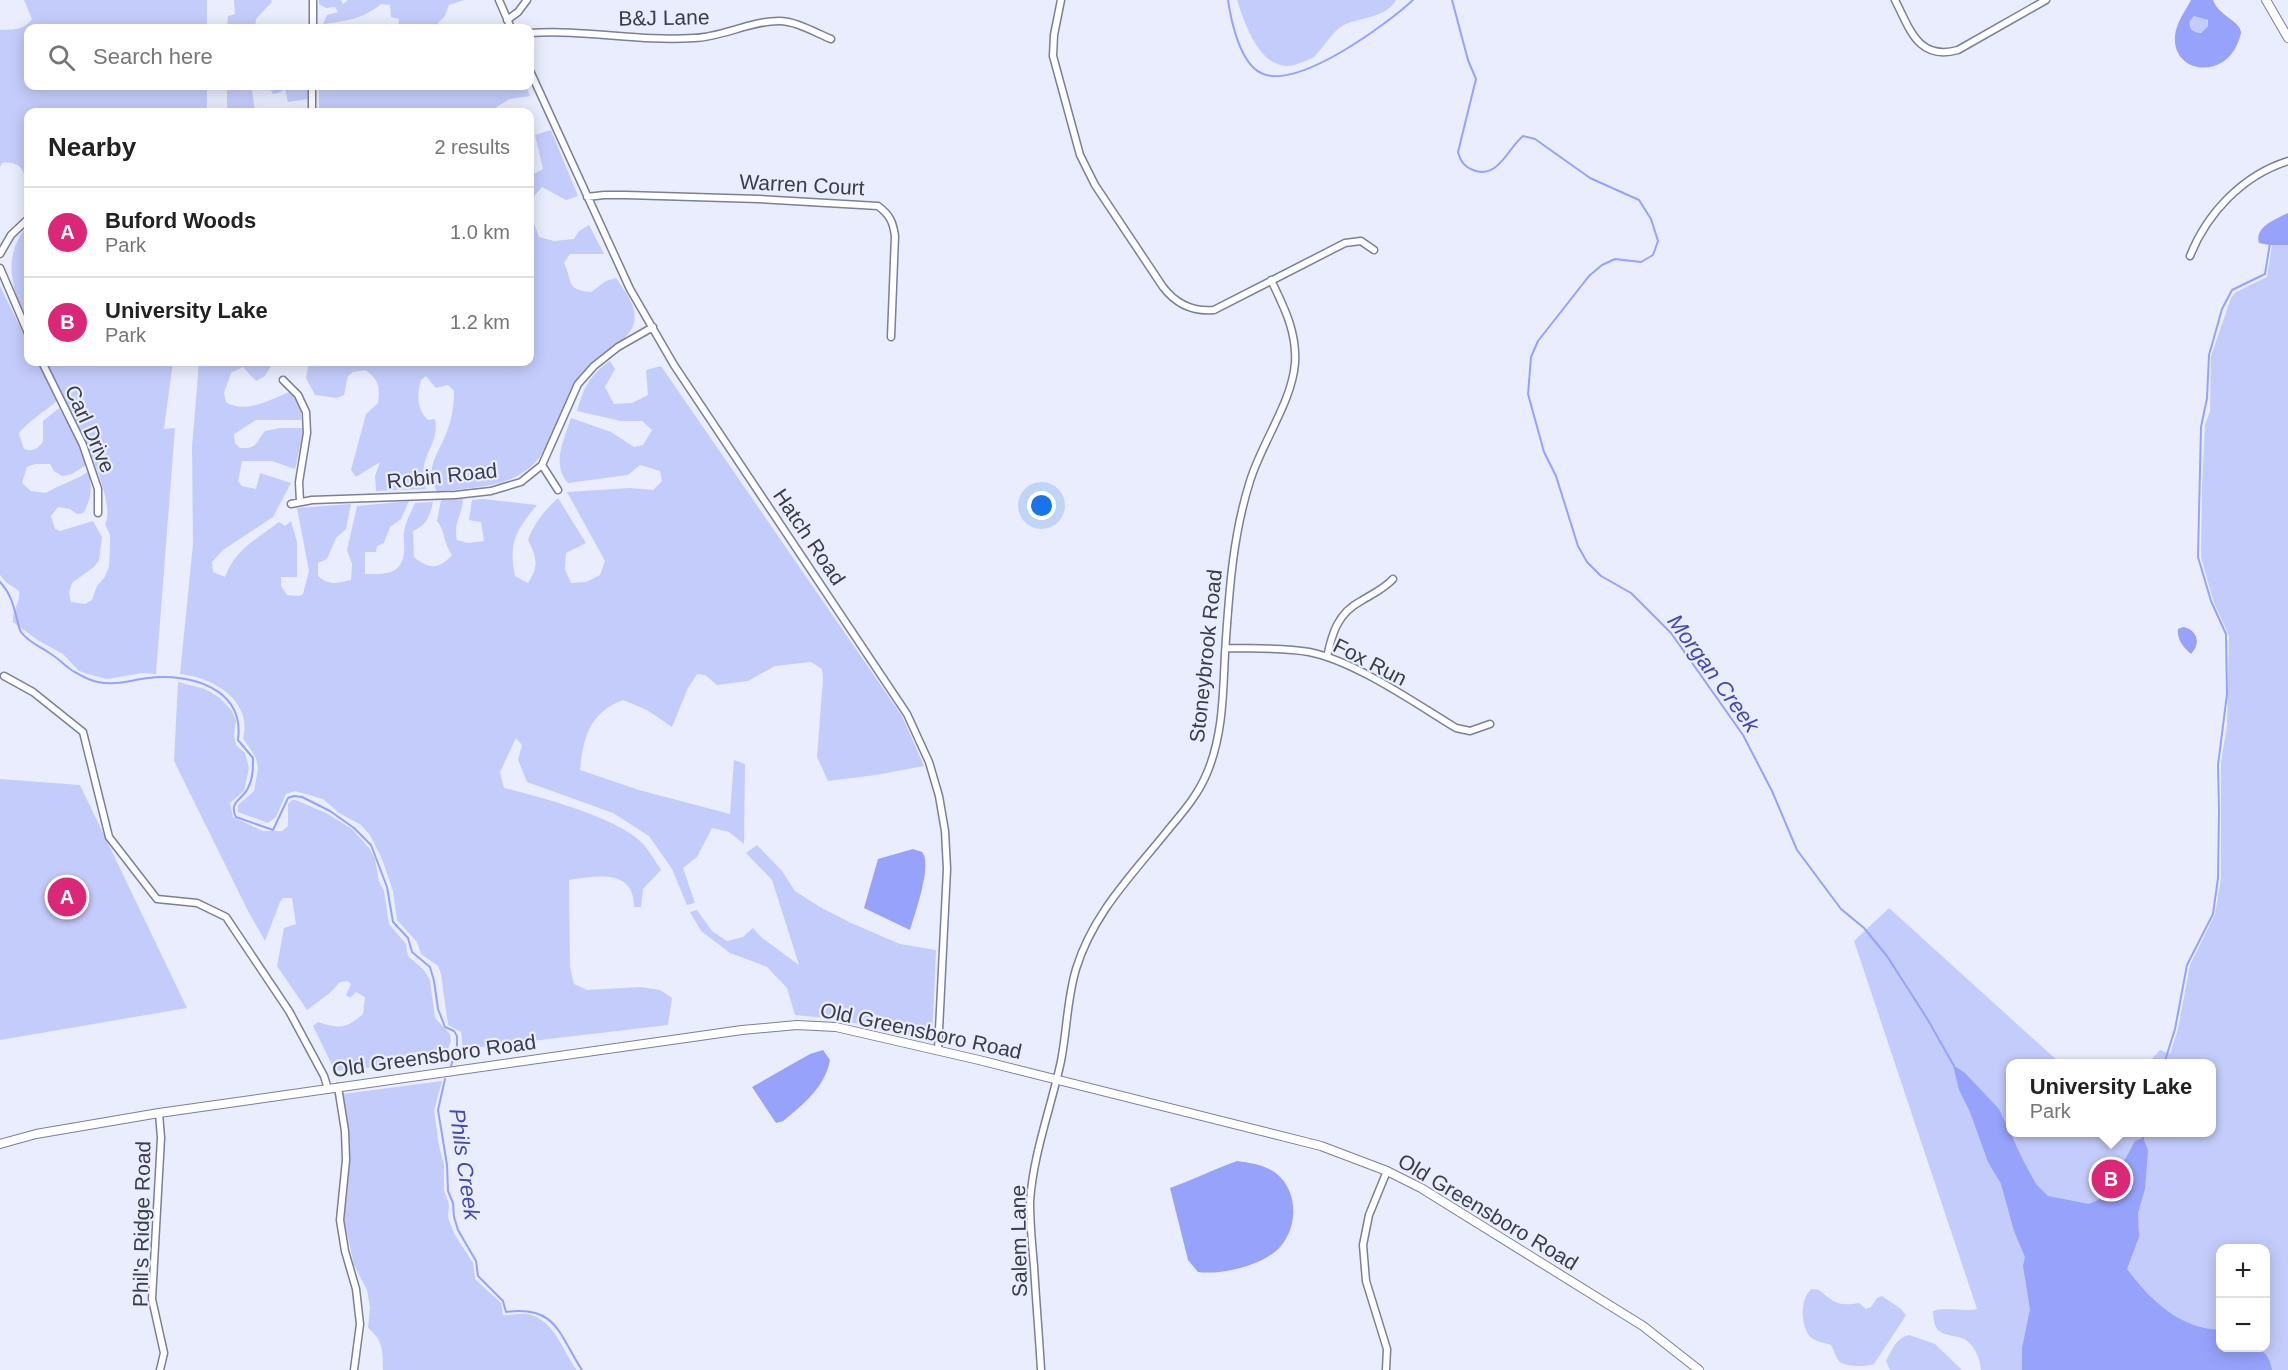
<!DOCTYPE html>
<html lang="en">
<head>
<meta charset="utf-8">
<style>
  body { margin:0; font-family:Helvetica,sans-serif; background:#f2f2f2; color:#222 }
  .controls { position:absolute; right:18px; bottom:18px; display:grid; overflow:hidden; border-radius:12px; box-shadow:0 3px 15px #0003 }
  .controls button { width:54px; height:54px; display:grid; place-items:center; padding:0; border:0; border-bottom:2px solid #e0e0e0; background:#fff; color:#222; font:30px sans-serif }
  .you { position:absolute; left:1042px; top:506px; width:21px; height:21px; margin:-15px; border:4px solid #fff; border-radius:50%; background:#1a73e8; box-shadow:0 0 0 9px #1a73e833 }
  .badge { display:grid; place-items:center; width:39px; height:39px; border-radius:50%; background:#db2777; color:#fff; font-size:20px; font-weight:700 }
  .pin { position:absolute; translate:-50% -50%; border:3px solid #fff; box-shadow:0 2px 6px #0006 }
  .popup { position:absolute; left:2006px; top:1059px; width:210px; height:78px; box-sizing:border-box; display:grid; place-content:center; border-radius:12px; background:#fff; filter:drop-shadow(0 2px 4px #0005); font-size:20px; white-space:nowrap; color:#767676 }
  .popup b { font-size:22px; color:#222 }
  .popup::after { content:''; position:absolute; left:50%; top:100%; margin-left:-12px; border:12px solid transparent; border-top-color:#fff }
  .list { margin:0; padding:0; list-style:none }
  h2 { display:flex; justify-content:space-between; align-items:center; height:78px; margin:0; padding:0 24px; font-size:26px }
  h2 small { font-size:20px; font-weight:400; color:#767676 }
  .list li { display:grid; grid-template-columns:39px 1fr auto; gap:18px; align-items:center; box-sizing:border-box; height:90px; padding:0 24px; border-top:2px solid #e0e0e0 }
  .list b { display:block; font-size:22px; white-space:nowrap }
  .list p { margin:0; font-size:20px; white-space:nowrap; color:#767676 }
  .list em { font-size:20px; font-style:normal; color:#767676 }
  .icon { flex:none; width:33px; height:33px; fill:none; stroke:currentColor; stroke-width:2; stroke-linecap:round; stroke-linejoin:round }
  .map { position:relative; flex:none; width:2288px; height:1370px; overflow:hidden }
  .search { position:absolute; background:#fff; box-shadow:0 3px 15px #0003; left:24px; top:24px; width:510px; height:66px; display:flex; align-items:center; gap:15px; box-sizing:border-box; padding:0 21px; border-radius:12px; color:#767676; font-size:22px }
  .panel { position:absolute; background:#fff; box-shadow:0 3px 15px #0003; left:24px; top:108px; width:510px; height:258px; border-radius:12px }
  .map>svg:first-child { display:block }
</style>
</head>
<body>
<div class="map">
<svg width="2288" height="1370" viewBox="0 0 2288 1370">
  <rect width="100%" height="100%" fill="#eaedfd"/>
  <path fill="#c4ccfb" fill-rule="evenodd" d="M24 0H207V28H28V86H207V112H28V209L25 205C26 186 30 159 2 163L0 167V30C13 29 23 31 32 19Z
    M234 0H271L272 2 256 19 255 28H227L228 16 235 14Z
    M319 0H341L343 4 348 0H464L449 5 445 16 438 23V28H398L399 19 391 17 390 5 381 4C363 19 346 21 323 24L327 15 338 12 335 7 326 8 319 4Z
    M1237 0H1396C1386 18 1361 17 1344 25 1332 31 1325 46 1316 55 1312 59 1305 61 1300 63 1263 79 1245 25 1237 0Z
    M2190 24a9 9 0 1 1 18 0a9 9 0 1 1-18 0Z
    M227 86H256L252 90 255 112H227Z
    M269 86H309V99L288 102 285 88 281 92 273 94Z
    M319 86H526L530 96 510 99 488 112H319Z
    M551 130 578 196 566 200 542 187 530 201V208V176L543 169 535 135Z
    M530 212 539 237 554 241 574 239 579 231 589 225 604 254H570L564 263C573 281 565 290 591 292L606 281 616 278C625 292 638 306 634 323 630 340 607 350 595 360 589 366 583 375 578 382 557 412 554 458 517 476 493 489 463 488 437 492 424 467 438 455 446 434 452 420 454 405 454 391L448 385 436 388 426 376 421 380C417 395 416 408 428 420L435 419C440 449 416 453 426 489L376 491 375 476 380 462 356 477 351 470 366 414 378 403C380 387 379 379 365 370L353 372 348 376 344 395 337 398 315 395 306 378 309 362H530Z
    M28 225V326C13 289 0 259 28 225Z
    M2272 245H2288V1370H1981C1980 1357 1973 1340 1958 1337 1939 1333 1934 1333 1933 1311 1947 1307 1963 1312 1977 1309L1854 941 1889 908 2060 1063 2010 1064V1132H2212V1064L2148 1063 2160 1050 2170 1054 2178 1029 2190 965 2215 914 2221 878V762L2227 725 2229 636 2213 600 2201 557 2202 488 2205 425 2210 411 2211 356 2231 298 2236 292 2267 277ZM2220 1248H2266V1348H2220Z
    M0 286 28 343V362H38L57 401C48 409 23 425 19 434L24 449C33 452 37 449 43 442V421L59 408 80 444 88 464 72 474 62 476 54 471 50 464H35L27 467 22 483 31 491 46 493C60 484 75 481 89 471 92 486 92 500 83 513L77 514 70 509 58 507 51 516 55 529 60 531 93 521 102 537 99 560 94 567 72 583 69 593 71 602 85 604 92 600 97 586 104 578 109 567 110 548V535L105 524C120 497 60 391 46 362H173L164 429 175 428 156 674 142 673 107 679 88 674 79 671 63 654 39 641 13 622C12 608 21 603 19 591L6 582 0 575Z
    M610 361 615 369 605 387 614 404 632 403 648 395 646 370 661 366 902 716 924 766 876 775 828 781 817 757 823 679 822 669 811 662 775 666 748 681 717 685 705 675 697 674 688 688 672 727 647 710 623 700C590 712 583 738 580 770L639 790 730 814 734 760 745 764 744 844 729 832 712 828 697 857 683 868 695 903 687 905 672 869 649 836 613 813 527 782 518 760 522 745 516 738 500 772 504 788C538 796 619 818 642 843 649 850 655 861 661 870L643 889 641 907H634C634 868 596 876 569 880L570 967 574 984 587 990 641 987 660 990 672 998 668 1025 463 1049 461 1032 448 1025 441 974 438 966 421 954 417 942 397 920 393 891 382 859 370 835 361 825 339 813 323 799 295 791 286 794 276 817 268 823 238 812V805L254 791 258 768 256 758 243 738C253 701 213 677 180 674L193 544 192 447 199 362H270L271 366 265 376 256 381 243 367 231 373 224 393 226 402C244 414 271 400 289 392L301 406V420H256L234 434 235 443 240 448C258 449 255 443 265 431L280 428H304L295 469 272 461H242L238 481 242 486 256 489 260 473 291 483 273 517 223 550 212 562 213 572 225 577C235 549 257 539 279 522L285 526 291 521 297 542V577H281V586L287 595 299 596 303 594 309 571 297 508 351 504 346 529 336 538 327 559 318 563V576C329 586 337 583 351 580L352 564 347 550 357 506 409 501 401 519 390 527 384 543 377 546 376 552H365V574C383 574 402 576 404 552 405 546 403 540 404 533 405 522 411 513 415 503L433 502C430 516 427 525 413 531L414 557C429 570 440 569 452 555 443 543 446 532 437 521L441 500 463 499C462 516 453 523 457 540L468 543 484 541 481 522 469 520 472 500 483 499 537 505C516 530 508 543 515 576L528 583C539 567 537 557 528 540 534 523 545 510 558 498L586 543 566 553 565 569 571 583 586 582 600 575 605 561 567 492 630 488 653 490 662 481 660 471 640 465 628 475 568 483C551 464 564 440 571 418L611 432 634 447 643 445 652 430 642 421H621L577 411C584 388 589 375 610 361Z
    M178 682 205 689 220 698 232 711 236 721 234 735 236 745 245 753 249 768 244 791 230 803 233 817 263 831H282L288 826V804L292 800H296L328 814 352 829 369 848 375 859 379 881 384 891 389 924 406 944 408 956 424 970 430 980 435 1018 450 1034 451 1041 447 1051 408 1053 395 1065 335 1071 313 1026 318 1022C339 1029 346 1029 363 1014L365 997 356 992 350 998 346 995 351 984 348 981 340 982 331 992 307 1010 277 966 284 928 296 924 292 898H283L280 902 265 941 248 911 174 761Z
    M0 779 80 785 187 1008 0 1040Z
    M757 845 782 871 795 891 820 907 851 923 900 944 936 950 932 1040 836 1019 795 1015 787 988 767 967 730 953 701 931 690 912 697 910 712 931 727 941 743 937 753 928 761 937 799 965 772 880 746 853Z
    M442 1081 434 1111 439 1146 444 1165V1190L449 1204 448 1218 455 1235 473 1263 475 1279 501 1303 503 1315C510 1316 519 1313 527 1314 555 1319 562 1351 577 1370H383C383 1351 383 1340 368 1328L370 1308 367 1290 354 1265 344 1220 350 1161 349 1131 343 1094Z
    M1812 1289 1819 1290C1834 1302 1838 1307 1859 1303L1866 1309 1871 1307 1877 1298 1882 1296 1901 1309 1906 1315 1903 1320 1874 1364C1866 1367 1847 1367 1840 1362 1836 1359 1834 1350 1831 1345 1826 1343 1818 1342 1813 1339 1800 1331 1799 1297 1812 1289Z
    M1909 1335 1935 1344 1962 1370H1890L1886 1361C1892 1350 1896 1338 1909 1335Z"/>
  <path fill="#97a2fb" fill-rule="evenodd" d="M2191 0H2213C2219 16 2240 21 2241 32 2241 36 2238 42 2237 45 2218 85 2161 68 2178 24 2181 16 2187 8 2191 0ZM2194 16 2208 20V26L2201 33C2192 32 2189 29 2190 21Z
    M2288 213V245H2269L2259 243C2254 227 2276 219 2288 213Z
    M2183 627C2198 630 2201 644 2191 654 2183 647 2177 640 2178 629Z
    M913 849C915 850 921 851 922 852 933 863 914 917 910 930L864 908 878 859Z
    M823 1050 830 1060C825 1087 803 1105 783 1121L776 1123 752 1087 810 1054Z
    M1953 1065 1965 1073 1999 1109 2023 1160 2036 1184 2048 1196 2089 1204 2098 1200 2108 1191 2135 1141 2143 1138 2148 1150 2145 1189 2138 1213 2139 1237 2127 1269C2151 1301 2179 1328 2220 1330V1348C2245 1348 2267 1340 2272 1370H2022V1348L2030 1309 2023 1266 2025 1257 2014 1231 2001 1184 1988 1162 1970 1112 1959 1090Z
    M1237 1161C1251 1163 1266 1165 1277 1174 1298 1192 1298 1225 1281 1246 1264 1266 1222 1275 1198 1272L1188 1260 1170 1188C1193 1180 1214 1169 1237 1161Z"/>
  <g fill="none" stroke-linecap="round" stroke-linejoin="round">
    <path stroke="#97a2fb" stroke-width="2" d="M1228 0C1231 21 1240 63 1261 73 1297 91 1387 24 1413 0
      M1452 0 1468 60 1476 79 1458 152C1460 161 1464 167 1473 170 1498 180 1507 149 1523 136L1535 139 1590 178 1639 200 1651 219 1658 241 1653 255 1641 262 1615 259 1602 265 1589 276 1538 341 1531 357 1528 394 1544 452 1556 476 1578 546 1587 562 1601 576 1631 593 1671 633 1743 735 1772 791 1797 850 1841 909 1864 928 1887 956 1928 1020 1954 1066
      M0 582C11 594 13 604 17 619 18 623 19 629 21 632 28 642 41 647 51 654 59 659 65 666 73 671 80 675 90 681 98 682 115 686 131 680 148 678 190 673 245 688 238 740L253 758C253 768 253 779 248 788 243 799 228 802 236 817L273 830 288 798 294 796 302 797 330 811 354 828 371 845 387 887 393 922 408 938 412 952 430 967 434 981 438 1009 445 1027 454 1031 457 1036V1046L451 1066
      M2164 1064 2175 1029 2187 965 2213 914 2218 878 2219 811 2218 765 2227 694 2226 634 2211 601 2198 557 2201 427 2207 398 2209 355 2222 309 2232 290 2265 274 2270 243
      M445 1079 438 1110 447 1165 448 1191 453 1203 454 1217 458 1230 476 1261 478 1276 503 1301 506 1312C557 1305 559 1335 582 1370
      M2142 1141 2145 1132"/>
    <g stroke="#7b7f97" stroke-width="9">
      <path id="minor" d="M499 0 511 28
        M1061 0 1054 35 1053 56 1080 155 1095 185 1163 287C1176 304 1192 312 1214 310L1345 243 1361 241 1374 250
        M1895 0C1910 29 1918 61 1958 50L2046 0
        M507 20 518 12 527 0
        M313 28V0
        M530 33C584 29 639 42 694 38 723 37 750 21 779 21 796 21 816 33 831 39
        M530 71 630 289 674 365 907 714 929 762 939 796 945 831 947 869 938 1050
        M312 112V86
        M587 197 604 195H626L759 199 878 206C890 215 893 222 895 236L891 337
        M0 254 11 235 28 219
        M2190 256C2207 213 2243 175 2288 161
        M0 268 28 333
        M42 362 83 445 98 489V513
        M283 380 298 395 306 412 307 433 299 482 300 502
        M542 465 558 490
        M291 504 312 500 455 495 491 491 521 482 542 465 578 384 594 366 618 347 653 327
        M1226 648C1253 649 1282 647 1309 652 1355 661 1415 703 1456 728L1470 731 1490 724
        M1327 657C1332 633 1338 613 1361 601 1372 594 1384 589 1393 579
        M4 676 33 692 83 732 109 837 157 899 197 903 226 917 289 1011 324 1076 328 1089
        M338 1087 345 1131 346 1160 340 1220 345 1251 356 1289 360 1324 354 1370
        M159 1113 161 1138 152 1299 164 1353 160 1370
        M1041 1370C1039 1335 1036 1301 1034 1266 1032 1245 1030 1223 1030 1202 1033 1154 1051 1108 1061 1061 1067 1030 1067 999 1076 969 1093 913 1133 874 1168 830 1183 812 1198 795 1207 773 1223 735 1223 694 1225 653 1229 595 1232 538 1250 481 1262 442 1292 402 1295 363 1297 332 1284 307 1271 280
        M1386 1370 1387 1349 1366 1281 1363 1245 1369 1215 1387 1171"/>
    </g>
    <g stroke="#7b7f97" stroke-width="10">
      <path id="tertiary" d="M2266 0 2288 38
        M0 1144 36 1134 159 1113 742 1030 797 1025 836 1027 979 1060 1321 1146 1387 1171 1421 1188 1643 1326 1699 1370"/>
    </g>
    <use href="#minor" stroke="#fff" stroke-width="6"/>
    <use href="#tertiary" stroke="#fff" stroke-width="8"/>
  </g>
  <g text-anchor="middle" stroke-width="4.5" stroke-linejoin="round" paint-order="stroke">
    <g font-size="21" fill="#3a3c46" stroke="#eaedfd">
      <text transform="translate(664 18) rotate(-1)" y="7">B&amp;J Lane</text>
      <text transform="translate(802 185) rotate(3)" y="7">Warren Court</text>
      <text transform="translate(90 429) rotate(66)" y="7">Carl Drive</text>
      <text transform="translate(442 476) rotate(-6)" y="7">Robin Road</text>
      <text transform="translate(809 537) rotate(56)" y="7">Hatch Road</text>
      <text transform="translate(1206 656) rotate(-84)" y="7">Stoneybrook Road</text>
      <text transform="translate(1370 662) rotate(27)" y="7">Fox Run</text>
      <text transform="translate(921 1031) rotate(12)" y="7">Old Greensboro Road</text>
      <text transform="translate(434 1056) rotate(-8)" y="7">Old Greensboro Road</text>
      <text transform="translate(1488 1212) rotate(31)" y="7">Old Greensboro Road</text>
      <text transform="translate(142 1224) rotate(-89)" y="7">Phil's Ridge Road</text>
      <text transform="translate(1019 1241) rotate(-91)" y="7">Salem Lane</text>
    </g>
    <g font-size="22" font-style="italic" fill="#4648ae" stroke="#eaedfd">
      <text transform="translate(1714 673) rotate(54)" y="8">Morgan Creek</text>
      <text transform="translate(465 1164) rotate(82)" y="8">Phils Creek</text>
    </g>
  </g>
</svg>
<div class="controls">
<button>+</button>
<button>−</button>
</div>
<div class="you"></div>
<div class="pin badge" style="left:67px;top:897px">A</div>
<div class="pin badge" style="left:2111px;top:1179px">B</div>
<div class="popup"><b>University Lake</b>Park</div>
<div class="search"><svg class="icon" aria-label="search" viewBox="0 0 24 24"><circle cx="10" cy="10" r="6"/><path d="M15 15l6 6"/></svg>Search here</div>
<section class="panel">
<h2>Nearby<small>2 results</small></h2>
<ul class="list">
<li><span class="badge">A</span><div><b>Buford Woods</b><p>Park</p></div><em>1.0 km</em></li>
<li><span class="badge">B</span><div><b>University Lake</b><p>Park</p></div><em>1.2 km</em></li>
</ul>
</section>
</div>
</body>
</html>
